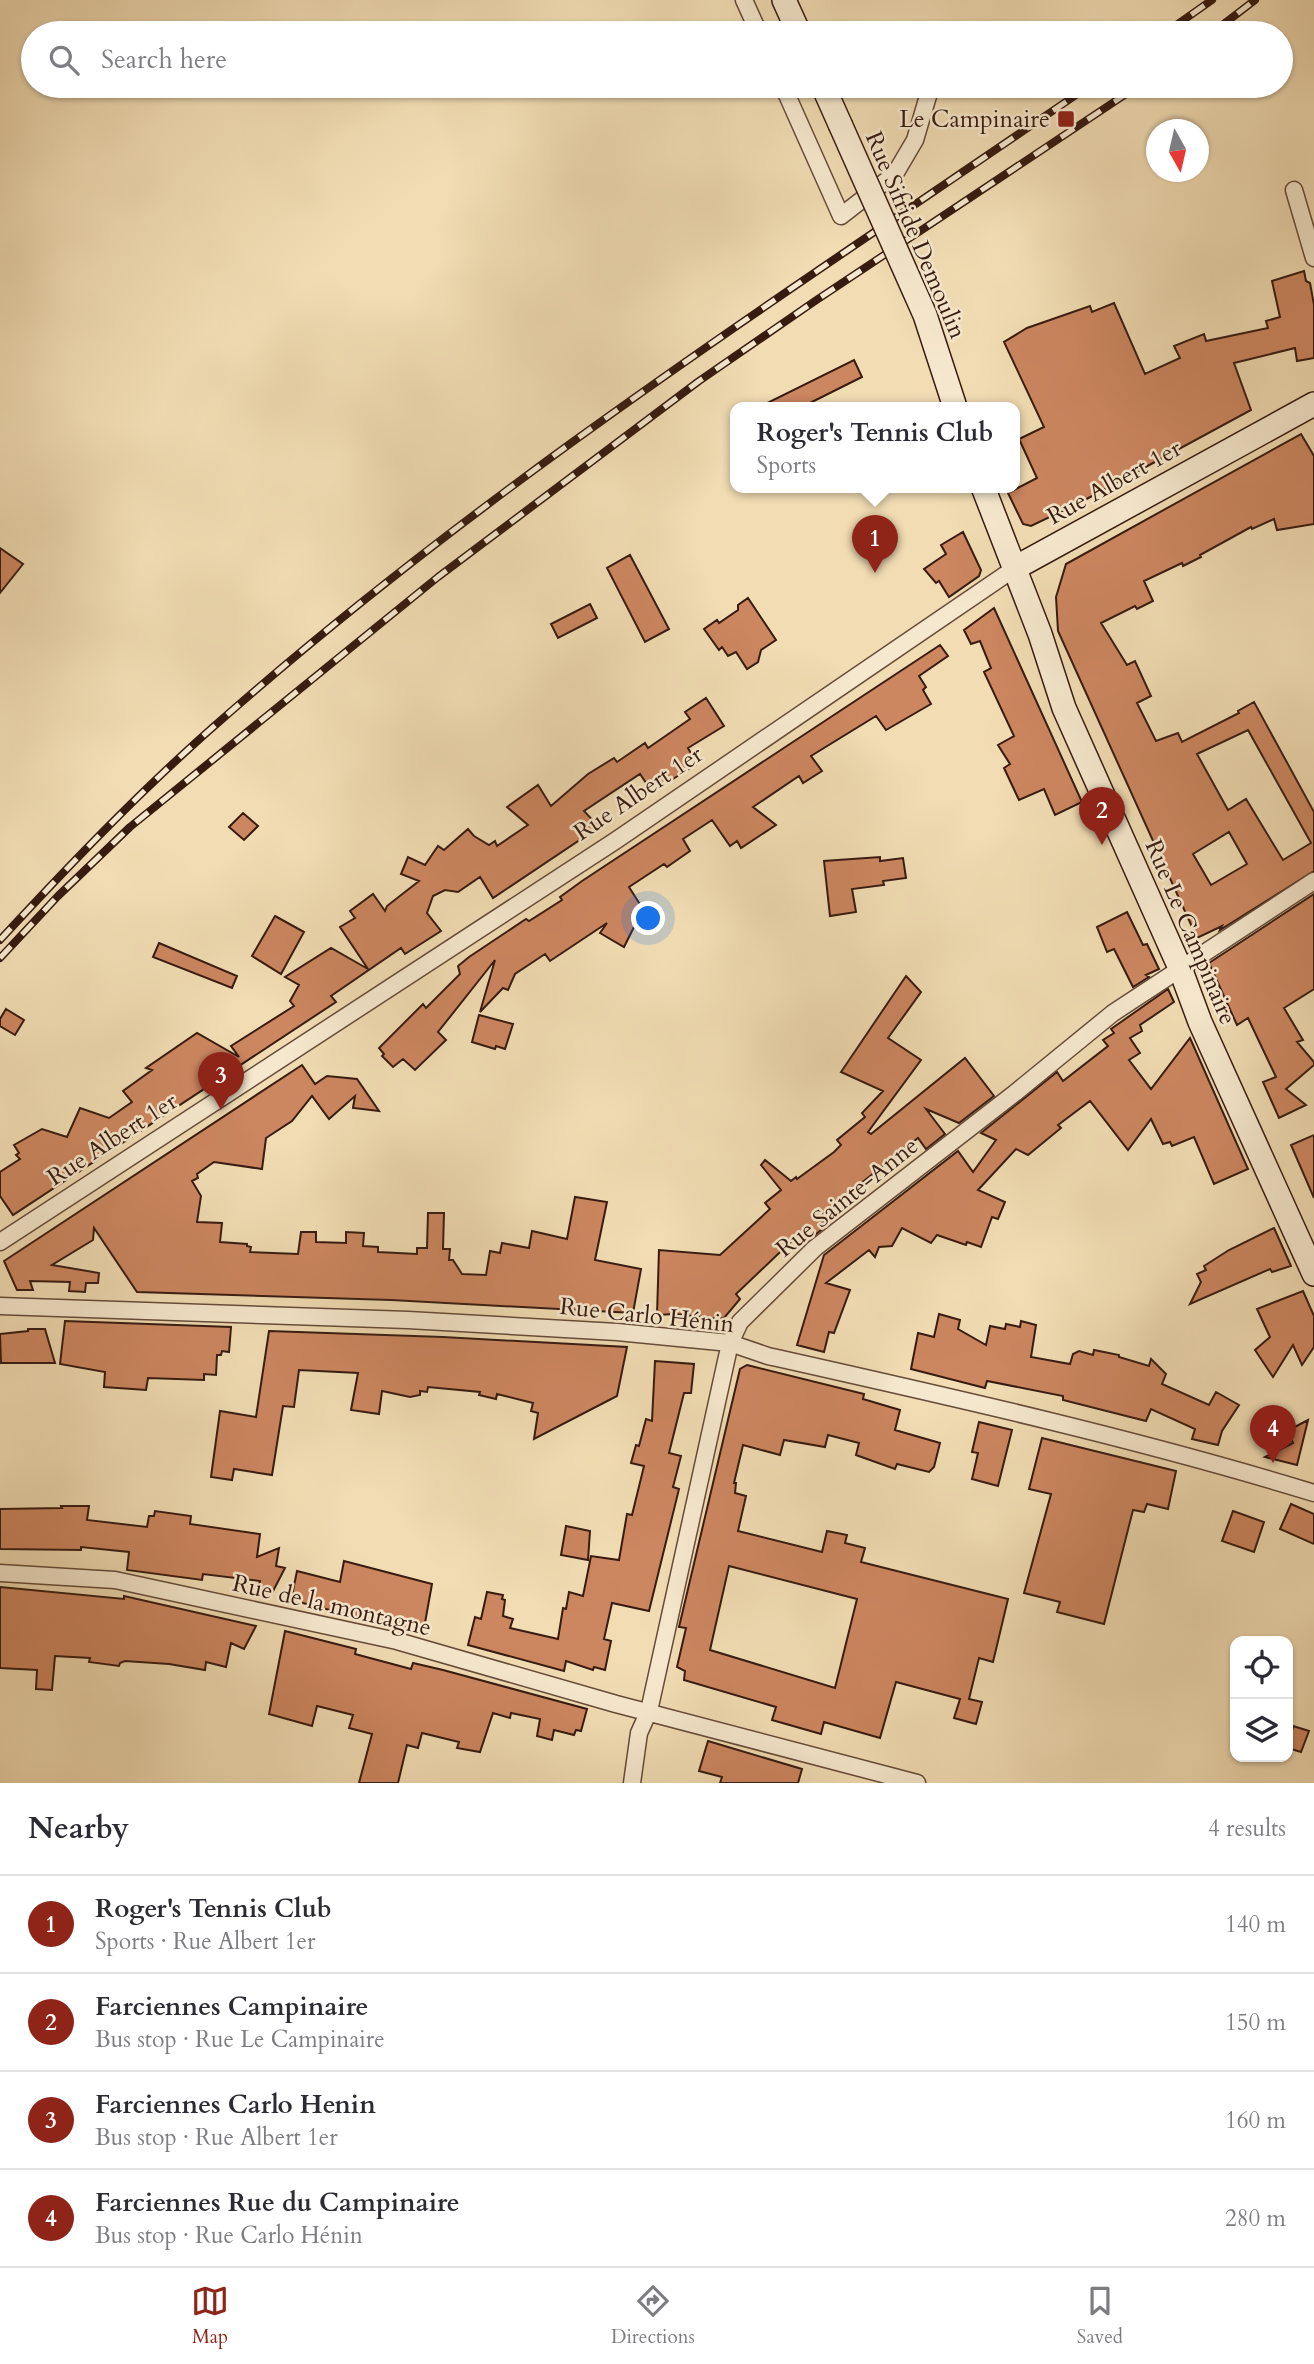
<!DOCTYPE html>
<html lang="en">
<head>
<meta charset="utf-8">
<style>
  body { margin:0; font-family:Cardo,serif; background:#f7f7f7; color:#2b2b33 }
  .controls { position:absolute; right:21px; bottom:21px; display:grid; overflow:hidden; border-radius:14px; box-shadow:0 2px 5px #0004 }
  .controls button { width:63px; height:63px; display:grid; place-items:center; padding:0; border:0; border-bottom:2px solid #e1e1e2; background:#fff; color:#2b2b33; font:35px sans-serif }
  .compass { position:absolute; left:1146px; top:119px; width:63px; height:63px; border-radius:50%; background:#fff; box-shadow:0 2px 5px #0004; rotate:172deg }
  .you { position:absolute; left:649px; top:919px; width:24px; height:24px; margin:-18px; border:5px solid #fff; border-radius:50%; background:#1a73e8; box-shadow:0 0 0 10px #1a73e833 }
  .badge { display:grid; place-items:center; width:46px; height:46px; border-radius:50%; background:#8f2418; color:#fff; font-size:23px; font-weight:700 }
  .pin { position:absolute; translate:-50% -58px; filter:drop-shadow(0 2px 4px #0008) }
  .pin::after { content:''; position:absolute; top:37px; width:24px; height:21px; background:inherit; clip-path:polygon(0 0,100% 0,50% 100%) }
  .popup { position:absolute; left:730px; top:402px; width:290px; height:91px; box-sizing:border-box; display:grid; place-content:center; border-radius:14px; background:#fff; filter:drop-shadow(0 2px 5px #0005); font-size:23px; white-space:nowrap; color:#7c7c81 }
  .popup b { font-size:26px; color:#2b2b33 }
  .popup::after { content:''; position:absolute; left:50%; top:100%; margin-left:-14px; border:14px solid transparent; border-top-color:#fff }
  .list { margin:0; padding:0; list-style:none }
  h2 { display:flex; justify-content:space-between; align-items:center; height:91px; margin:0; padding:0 28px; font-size:30px }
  h2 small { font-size:23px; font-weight:400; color:#7c7c81 }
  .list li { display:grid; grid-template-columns:46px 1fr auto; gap:21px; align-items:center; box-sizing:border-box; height:98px; padding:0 28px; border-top:2px solid #e1e1e2 }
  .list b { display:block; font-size:26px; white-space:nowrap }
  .list p { margin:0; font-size:23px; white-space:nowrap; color:#7c7c81 }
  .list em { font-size:23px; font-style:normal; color:#7c7c81 }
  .icon { flex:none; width:38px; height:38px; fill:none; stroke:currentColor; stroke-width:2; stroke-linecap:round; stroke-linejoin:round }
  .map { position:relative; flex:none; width:1314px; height:1783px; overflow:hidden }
  .search { position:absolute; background:#fff; box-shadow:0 2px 5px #0004; left:21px; right:21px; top:21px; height:77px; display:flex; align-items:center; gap:18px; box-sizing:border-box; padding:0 24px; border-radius:38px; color:#7c7c81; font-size:26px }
  .sheet { height:483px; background:#fff }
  nav { display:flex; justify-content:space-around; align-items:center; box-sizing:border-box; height:98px; border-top:2px solid #e1e1e2; background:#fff; font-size:19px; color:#7c7c81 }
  nav a { display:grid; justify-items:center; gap:4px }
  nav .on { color:#8f2418 }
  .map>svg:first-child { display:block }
</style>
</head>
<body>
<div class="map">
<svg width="1314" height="1783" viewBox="0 0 1314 1783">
  <rect width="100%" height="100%" fill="#f1dcb3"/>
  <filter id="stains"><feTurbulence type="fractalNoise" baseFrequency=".00286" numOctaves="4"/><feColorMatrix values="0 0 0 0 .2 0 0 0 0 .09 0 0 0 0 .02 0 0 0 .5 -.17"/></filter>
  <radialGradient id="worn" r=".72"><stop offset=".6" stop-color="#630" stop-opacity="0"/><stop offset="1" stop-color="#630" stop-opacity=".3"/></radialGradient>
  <path fill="#cc8660" stroke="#371b11" stroke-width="2" fill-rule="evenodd" d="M1304 271 1306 281 1310 283 1314 305V358L1297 361 1295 348 1234 363 1251 410 1081 502 1031 526 1023 524 1008 493 1037 478 1019 439 1044 427 1004 342 1027 328 1090 306 1092 312 1114 303 1145 374 1180 358 1174 346 1204 334 1206 341 1268 328 1266 321 1280 317 1272 281Z
    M854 360 862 377 802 407H759Z
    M1301 434 1314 456V524L1277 530 1274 519 1252 529 1251 527 1200 555 1201 557 1183 566 1182 563 1144 581 1153 601 1137 609 1135 606 1101 623 1127 665 1135 661 1151 696 1137 703 1156 741 1178 733 1182 742 1239 713 1238 711 1254 702 1314 812V871L1220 930 1222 926 1197 938 1058 631 1056 597 1066 564ZM1248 730 1311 843 1283 860 1246 799 1228 810 1197 754ZM1229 832 1247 864 1211 885 1193 854Z
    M963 532 981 570 979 576 949 597 939 581 936 583 924 569 946 554 941 545Z
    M0 548 23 564 0 593Z
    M630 555 669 629 645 642 607 568Z
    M748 598 776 640 761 650 758 662 747 669 736 652 728 656 722 647 719 650 704 629 717 620 719 623 738 610V605Z
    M590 604 597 618 558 638 551 624Z
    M994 608 1082 802 1055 815 1044 789 1019 800 1004 768 1010 764 998 745 1014 736 984 672 991 668 980 641 971 644 964 630Z
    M940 645 948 656 919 676 926 687 923 690 931 704 886 730 876 716 811 756 822 771 803 783 799 776 753 807 776 825 741 848 737 841 730 846 712 820 683 839 690 851 667 867 664 864 629 887 643 909 624 947 600 933 607 923 550 961 545 954 515 974 508 990 503 988 480 1012 495 960 438 1032 446 1040 415 1070 403 1059 393 1067 382 1056 384 1054 379 1048 423 1004 426 1008 460 974 458 966 469 957 526 919 529 921 562 900 560 897 582 881Z
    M706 698 724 726 688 748 697 764 652 792 640 774 584 811 599 827 493 898 480 877 458 892 445 890 433 896 427 913 441 931 405 954 401 948 331 996 336 1002 13 1215 0 1196V1172L20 1159 16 1155 19 1153 14 1145 42 1129 67 1137 80 1108 109 1118 132 1102 123 1091 152 1070 146 1068 197 1033 239 1057 231 1046 294 1006 290 1001 299 985 285 977 331 948 368 969 340 927 355 918 350 911 373 894 385 911 387 906 419 881 401 874 408 857 425 865 438 846 444 850 468 829 474 836 489 845 495 841 497 846 528 825 507 807 538 785 551 806 588 774 614 758 617 762 645 743 648 748 664 737 690 719 685 712Z
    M243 813 258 826 244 840 229 827Z
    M880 857V861L903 858 906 878 883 881 884 885 852 889 856 912 830 916 824 861Z
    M1314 894V989L1284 1008 1303 1040 1297 1042 1314 1062V1065L1286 1089 1306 1105 1279 1118 1263 1082 1276 1077 1248 1018 1237 1025 1209 963Z
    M1127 912 1143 945 1147 944 1159 969 1146 975 1149 977 1133 987 1114 949 1107 952 1097 927Z
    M275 916 304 932 281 974 252 956Z
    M159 943 237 976 232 988 153 957Z
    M906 976 921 992 888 1038 921 1060 868 1132 871 1134 965 1058 994 1096 959 1123 926 1109 945 1134 926 1149 918 1138 820 1216 827 1225 815 1235 808 1226 777 1255 736 1294 740 1299 724 1318 718 1319 675 1314 657 1315 659 1250 720 1255 770 1209 765 1203 781 1190 761 1165 765 1160 791 1181 796 1177 797 1179 834 1152 841 1145 837 1140 865 1117 862 1113 883 1091 841 1072Z
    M1168 989 1174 1002 1140 1025 1142 1031 1130 1038 1140 1053 1129 1060 1151 1089 1190 1038 1248 1169 1214 1184 1194 1137 1172 1146 1170 1142 1163 1144 1151 1119 1128 1150 1090 1101 1058 1125 1061 1128 1028 1155 1016 1149 978 1190 1005 1202 998 1219 992 1217 981 1247 967 1242 966 1245 937 1235 931 1243 902 1228 892 1246 879 1247 875 1257 869 1250 826 1283 850 1290 834 1333 829 1332 824 1352 797 1345 824 1255 958 1151 973 1172 996 1140 981 1133 1057 1072 1063 1081 1108 1046 1103 1040 1114 1033 1111 1029Z
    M6 1009 24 1020 15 1035 0 1026V1019Z
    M479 1015 513 1024 505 1049 496 1046 495 1049 472 1042Z
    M302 1065 315 1084 327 1076 357 1079 379 1111 353 1108 355 1096 329 1119 312 1096 292 1121 266 1138 262 1169 214 1162 197 1174 198 1178 192 1181 201 1196 197 1222 222 1223 220 1242 247 1244V1246L251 1247 250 1252 298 1254 301 1232H316V1242L346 1243V1232L364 1233 363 1246 378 1247V1252L417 1254V1248H427L428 1213H444L443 1249H450L449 1260H453L462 1274 486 1275 490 1251 500 1253 502 1243 529 1248 532 1231 567 1239 575 1197 607 1202 595 1260 641 1269 633 1313 391 1300 137 1292 94 1228 93 1240 52 1265 99 1273 98 1283H86L85 1292 69 1291 70 1282 30 1281 33 1290H17L4 1261Z
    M1314 1135V1198L1291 1145Z
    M1274 1228 1291 1266 1272 1272 1270 1269 1190 1304 1201 1282 1197 1274 1206 1270 1204 1266 1229 1250Z
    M1303 1291 1314 1316V1347L1302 1365 1293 1345 1273 1377 1255 1350 1270 1337 1257 1309Z
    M939 1314 960 1320 958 1329 986 1345 990 1326 1005 1329 1006 1324 1020 1327 1021 1321 1036 1325 1031 1357 1070 1364 1073 1354 1079 1351 1093 1355 1094 1350 1119 1355V1357L1149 1366 1151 1359 1166 1374 1162 1384 1209 1405 1216 1392 1239 1405 1222 1431 1218 1445 1192 1439 1195 1429 1151 1409 1146 1421 1063 1400V1396L987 1381 985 1388 911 1369 918 1333 934 1337Z
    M65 1321 231 1327 229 1352 222 1351 221 1355H217L216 1375 204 1374V1380L148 1378 146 1390 104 1387 105 1372 60 1364Z
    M28 1329H45L55 1363H1L0 1334 28 1331Z
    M269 1331 443 1337 627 1347 617 1396 534 1439 538 1413 531 1411 533 1403 497 1394 496 1399 479 1395 480 1392 428 1387 427 1392 420 1391V1395L410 1397 382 1391 379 1414 351 1410 358 1373 299 1370 294 1407 283 1406 272 1475 234 1469 232 1480 211 1477 220 1411 256 1417Z
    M655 1361 694 1364 691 1393H684L669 1453 681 1456 673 1487 679 1489 649 1611 612 1603 604 1639 611 1641 605 1670 594 1667 593 1670 566 1661 564 1671 468 1645 475 1617 481 1619 487 1592 503 1595 502 1599 505 1600 503 1616 513 1619 510 1628 558 1639 563 1608 566 1609 569 1592 583 1596 591 1556 619 1560 627 1514 632 1515 644 1466 631 1463 636 1445 639 1446 646 1419 652 1421Z
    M747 1365 864 1394 863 1399 900 1410 895 1430 940 1443 934 1467 929 1472 897 1464 895 1469 856 1455 859 1443 828 1435 825 1447 784 1440 780 1455 743 1445 734 1483H736L735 1493 746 1496 738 1531 822 1552 827 1531 847 1535 845 1543 865 1548 861 1562 1008 1599 993 1662 979 1658 969 1699 982 1702 976 1724 954 1718 960 1699 896 1682 880 1738 824 1722 821 1734 772 1720 776 1707 684 1680 685 1671 677 1667 686 1628 679 1627 740 1369ZM729 1566 857 1599 835 1688 710 1650Z
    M1308 1420 1297 1465 1265 1457 1293 1443 1287 1431Z
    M979 1422 1012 1430 998 1486 972 1479 978 1453 972 1452Z
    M1042 1438 1176 1471 1168 1509 1147 1504 1144 1512 1133 1510 1104 1624 1057 1612 1060 1602 1024 1593 1051 1494 1029 1489Z
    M1291 1504 1314 1514V1544L1280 1529Z
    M61 1506H89L87 1520 147 1527 149 1516H154L155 1511 191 1516 190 1524 260 1534 257 1557 279 1548 276 1566 285 1568 271 1595 257 1592 260 1581 203 1574 202 1580 127 1570 129 1552 81 1547V1550L0 1549V1509L62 1508Z
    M1233 1511 1264 1522 1254 1552 1222 1541Z
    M566 1526 590 1531 588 1560 561 1555Z
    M344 1561 432 1584 423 1634 291 1600 297 1571 340 1582Z
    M0 1587 124 1599V1596L256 1626 244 1649 231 1643 226 1667 206 1662 205 1670 169 1664 125 1661 120 1663 119 1666 89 1662 90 1658 55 1656 52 1690 36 1689 37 1670 0 1668Z
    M285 1631 356 1649 355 1654 411 1669 413 1663 443 1670 587 1709 581 1731 576 1730 574 1735 554 1730 552 1740 537 1736 540 1719 511 1713 510 1718 493 1713 480 1752 457 1748 459 1742 422 1733 418 1748 407 1745 398 1783H359L372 1734 349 1728 353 1715 317 1706 312 1726 269 1714Z
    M1293 1726 1309 1731 1301 1752 1288 1748Z
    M708 1741 802 1769 798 1783H720L722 1777 699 1771Z"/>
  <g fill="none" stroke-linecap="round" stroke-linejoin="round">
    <g stroke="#664b3a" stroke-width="19">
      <path id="street" d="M744 0 759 33
        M783 86 841 216 895 174 915 140 931 86
        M1294 190 1314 258
        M0 1242 615 841 1015 568
        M0 1306 408 1320 617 1332 730 1343 768 1356C951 1397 1135 1438 1314 1493
        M0 1573 115 1580 397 1641 616 1704 917 1783
        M632 1783 639 1733 649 1711 730 1343 740 1322 815 1248 1015 1093 1113 1013 1314 881"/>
    </g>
    <g stroke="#371b11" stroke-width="26">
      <path id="secondary" d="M784 0 799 33
        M823 86 840 124
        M983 487 1040 634 1064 708 1180 968 1200 1022 1314 1274
        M1015 568 1314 404"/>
    </g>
    <use href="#street" stroke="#f6e8ce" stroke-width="16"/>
    <use href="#secondary" stroke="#f6e8ce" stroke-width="23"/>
    <g stroke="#371b11" stroke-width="8">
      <path id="rail" d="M1165 33 1212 0
        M1212 33 1255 0
        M0 940C73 861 147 784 228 714 496 479 796 287 1089 86
        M0 958 58 896 130 827 438 577 699 381 815 301 1138 86"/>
    </g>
    <use href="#rail" stroke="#f6e8ce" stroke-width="5" stroke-dasharray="16" stroke-linecap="butt"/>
    <g stroke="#371b11" stroke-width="26" stroke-linecap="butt">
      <path id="secondary-bridge" d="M840 124 925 315 955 407"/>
    </g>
    <use href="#secondary-bridge" stroke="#f6e8ce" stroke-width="23"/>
  </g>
  <rect fill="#8f2418" stroke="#f6e8ce" stroke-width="2.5" x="1057" y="110" width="18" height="18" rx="3.5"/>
  <g text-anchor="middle" stroke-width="5" stroke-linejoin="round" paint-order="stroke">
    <g font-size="24" fill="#371b11" stroke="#f6e8ce" text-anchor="end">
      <text x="1050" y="127">Le Campinaire</text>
    </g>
    <g font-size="24" fill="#371b11" stroke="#f6e8ce">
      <text transform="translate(916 235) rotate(67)" y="8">Rue Sifride Demoulin</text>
      <text transform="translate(1114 482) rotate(-29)" y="8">Rue Albert 1er</text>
      <text transform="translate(638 793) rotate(-34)" y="8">Rue Albert 1er</text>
      <text transform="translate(1191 932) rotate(67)" y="8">Rue Le Campinaire</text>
      <text transform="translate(112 1139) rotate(-33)" y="8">Rue Albert 1er</text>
      <text transform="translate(847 1197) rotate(-39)" y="8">Rue Sainte-Anne</text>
      <text transform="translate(647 1315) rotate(6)" y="8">Rue Carlo Hénin</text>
      <text transform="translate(332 1605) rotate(13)" y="8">Rue de la montagne</text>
    </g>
  </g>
  <rect width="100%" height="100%" filter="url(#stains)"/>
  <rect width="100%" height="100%" fill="url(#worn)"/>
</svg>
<div class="controls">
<button><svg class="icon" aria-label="locate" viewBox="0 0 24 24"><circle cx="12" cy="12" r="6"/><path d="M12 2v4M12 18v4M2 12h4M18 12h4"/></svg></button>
<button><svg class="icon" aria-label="layers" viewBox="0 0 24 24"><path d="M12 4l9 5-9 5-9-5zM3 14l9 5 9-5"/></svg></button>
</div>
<svg class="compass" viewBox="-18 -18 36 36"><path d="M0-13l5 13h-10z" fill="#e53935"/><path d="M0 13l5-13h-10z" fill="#7c7c81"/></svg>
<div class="you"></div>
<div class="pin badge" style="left:875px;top:573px">1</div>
<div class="popup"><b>Roger's Tennis Club</b>Sports</div>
<div class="pin badge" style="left:1102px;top:845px">2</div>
<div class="pin badge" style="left:221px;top:1110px">3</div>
<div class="pin badge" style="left:1273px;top:1463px">4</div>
<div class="search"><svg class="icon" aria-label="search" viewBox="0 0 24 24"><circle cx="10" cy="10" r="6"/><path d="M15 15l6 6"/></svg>Search here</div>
</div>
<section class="sheet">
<h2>Nearby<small>4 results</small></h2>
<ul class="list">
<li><span class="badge">1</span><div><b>Roger's Tennis Club</b><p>Sports · Rue Albert 1er</p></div><em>140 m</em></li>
<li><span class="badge">2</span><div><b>Farciennes Campinaire</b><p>Bus stop · Rue Le Campinaire</p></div><em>150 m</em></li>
<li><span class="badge">3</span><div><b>Farciennes Carlo Henin</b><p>Bus stop · Rue Albert 1er</p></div><em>160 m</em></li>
<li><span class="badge">4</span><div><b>Farciennes Rue du Campinaire</b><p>Bus stop · Rue Carlo Hénin</p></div><em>280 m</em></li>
</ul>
</section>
<nav>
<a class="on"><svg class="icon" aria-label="map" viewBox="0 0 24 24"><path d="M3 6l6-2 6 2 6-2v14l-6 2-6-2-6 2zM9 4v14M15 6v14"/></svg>Map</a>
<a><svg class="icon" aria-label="directions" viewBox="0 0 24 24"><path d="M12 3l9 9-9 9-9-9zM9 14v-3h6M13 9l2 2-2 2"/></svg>Directions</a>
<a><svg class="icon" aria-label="saved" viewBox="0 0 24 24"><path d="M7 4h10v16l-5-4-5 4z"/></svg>Saved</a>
</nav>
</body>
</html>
